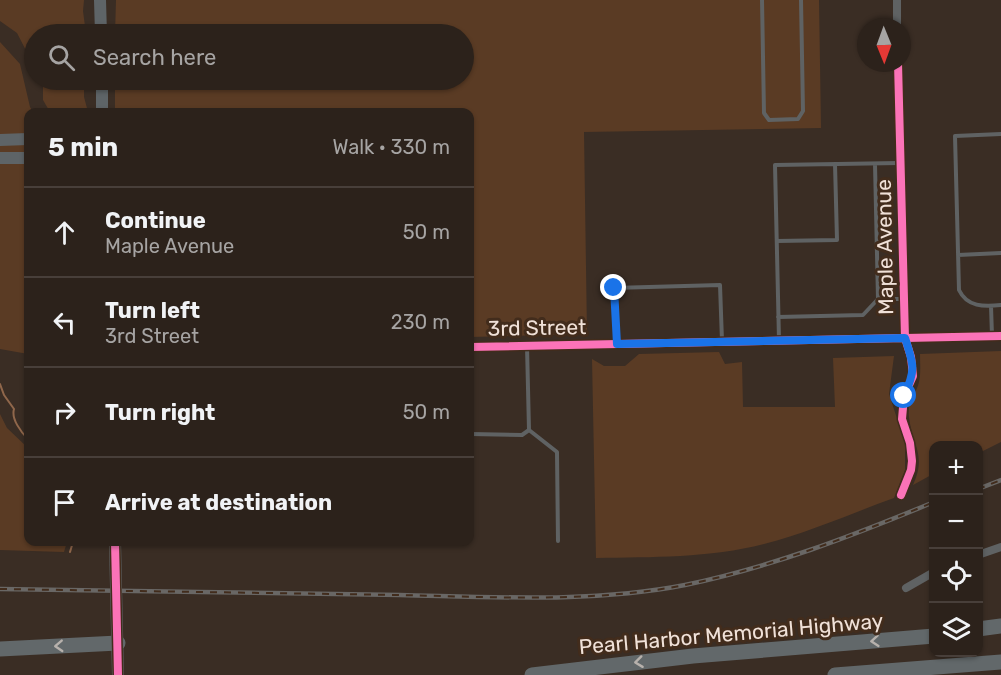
<!DOCTYPE html>
<html lang="en">
<head>
<meta charset="utf-8">
<style>
  body { margin:0; font-family:Rubik,sans-serif; background:#382f28; color:#f1f3f6 }
  .controls { position:absolute; right:18px; bottom:18px; display:grid; overflow:hidden; border-radius:12px; box-shadow:0 2px 4px #0004 }
  .controls button { width:54px; height:54px; display:grid; place-items:center; padding:0; border:0; border-bottom:2px solid #483f3a; background:#2c221b; color:#f1f3f6; font:30px sans-serif }
  .compass { position:absolute; left:857px; top:18px; width:54px; height:54px; border-radius:50%; background:#2c221b; box-shadow:0 2px 4px #0004; rotate:179deg }
  .stop { position:absolute; width:18px; height:18px; margin:-14px; border:4px solid #1a73e8; border-radius:50%; background:#fff }
  .stop.end { background:#1a73e8; border-color:#fff; box-shadow:0 2px 6px #0008 }
  .list { margin:0; padding:0; list-style:none }
  h2 { display:flex; justify-content:space-between; align-items:center; height:78px; margin:0; padding:0 24px; font-size:26px }
  h2 small { font-size:20px; font-weight:400; color:#a6a4a3 }
  .list li { display:grid; grid-template-columns:39px 1fr auto; gap:18px; align-items:center; box-sizing:border-box; height:90px; padding:0 24px; border-top:2px solid #483f3a }
  .list b { display:block; font-size:22px; white-space:nowrap }
  .list p { margin:0; font-size:20px; white-space:nowrap; color:#a6a4a3 }
  .list em { font-size:20px; font-style:normal; color:#a6a4a3 }
  .icon { flex:none; width:33px; height:33px; fill:none; stroke:currentColor; stroke-width:2; stroke-linecap:round; stroke-linejoin:round }
  .map { position:relative; flex:none; width:1001px; height:675px; overflow:hidden }
  .search { position:absolute; background:#2c221b; box-shadow:0 2px 4px #0004; left:24px; top:24px; width:450px; height:66px; display:flex; align-items:center; gap:15px; box-sizing:border-box; padding:0 21px; border-radius:33px; color:#a6a4a3; font-size:22px }
  .panel { position:absolute; background:#2c221b; box-shadow:0 2px 4px #0004; left:24px; top:108px; width:450px; height:438px; border-radius:12px }
  .map>svg:first-child { display:block }
</style>
</head>
<body>
<div class="map">
<svg width="1001" height="675" viewBox="0 0 1001 675">
  <rect width="100%" height="100%" fill="#3a2d24"/>
  <path fill="#5a3b24" d="M0 0H84L83 11 86 34H34V66L17 33 0 21Z
    M116 0H819L821 128 584 132 587 334 470 337V112H115V80H464V34H115Z
    M0 42 20 64 30 107 33 112H28V354L0 349Z
    M41 80H84V97L88 112H50L43 100V84Z
    M1001 351V442L979 453 978 446H934L933 474 913 485C927 455 912 445 909 417 907 401 916 395 919 382 921 373 920 362 920 354Z
    M719 352 725 364 742 362 743 407H835L833 358 894 356 889 394 905 443V470L894 498C852 513 808 533 764 544 710 558 651 557 596 558L592 359 604 366H625L639 354Z
    M0 414 7 428 28 448V542H67L64 552 0 550Z"/>
  <g fill="none" stroke-linecap="round" stroke-linejoin="round">
    <path stroke="#90674b" stroke-width="2" d="M0 384 4 395 14 409C11 419 21 432 28 439
      M70 552 73 542"/>
    <path stroke="#5f6263" stroke-width="4" d="M762 0 764 113 769 120 798 119 803 111 801 0
      M1001 134 955 136 959 290C967 307 984 307 1001 305
      M777 241 837 240 835 164
      M958 255 1001 253
      M878 299H903
      M991 306 992 336
      M778 317 863 315 878 299 875 164
      M779 340 775 165 899 163
      M617 344 613 288 720 285 722 341
      M529 430 557 452 558 541
      M470 434 522 435 529 430 527 346"/>
    <path stroke="#5f6263" stroke-width="8" d="M897 0V27
      M898 63 905 338 911 357 913 376 904 396 902 419 910 443 912 461 911 470 901 495
      M470 347 1001 336
      M978 555 1001 547
      M906 588 934 572"/>
    <path stroke="#5e6467" stroke-width="12" d="M100 0 101 34
      M102 80V112
      M0 140 28 139
      M0 158H28
      M115 542 118 675"/>
    <path stroke="#62686a" stroke-width="15" d="M978 629 1001 626
      M0 649 118 643
      M532 675 693 656 934 636
      M835 675 1001 662"/>
    <g stroke="#696765" stroke-width="4.5">
      <path id="rail" d="M978 489 1001 480
        M0 589C133 591 267 593 400 595 494 597 593 603 685 585 772 567 852 536 934 502"/>
    </g>
    <use href="#rail" stroke="#422c1c" stroke-width="2" stroke-dasharray="7" stroke-linecap="butt"/>
    <g stroke="#422c1c" stroke-width="11">
      <path id="cycleway" d="M898 63 905 338 911 357 913 376 904 396 902 419 910 443 912 461 911 470 901 495
        M470 347 1001 336
        M115 542 118 675"/>
    </g>
    <use href="#cycleway" stroke="#fb73b8" stroke-width="8"/>
  </g>
  <defs><path id="oneway-chevron" d="M-2-3.5L2.5 0L-2 3.5" fill="none" stroke-width="1.6" stroke-linecap="round" stroke-linejoin="round" transform="scale(1.5)"/></defs>
  <g stroke="#b7b1ac">
    <use href="#oneway-chevron" transform="translate(875 641) rotate(175)"/>
    <use href="#oneway-chevron" transform="translate(59 646) rotate(177)"/>
    <use href="#oneway-chevron" transform="translate(639 662) rotate(173)"/>
  </g>
  <g fill="none" stroke-linecap="round" stroke-linejoin="round">
    <path stroke="#1a73e8" stroke-width="8" d="M614 288 617 344 905 338C914 365 916 370 904 396"/>
  </g>
  <g text-anchor="middle" stroke-width="6" stroke-linejoin="round" paint-order="stroke">
    <g font-size="21" fill="#f0e1d8" stroke="#422c1c">
      <text transform="translate(885 247) rotate(-91)" y="7">Maple Avenue</text>
      <text transform="translate(537 328) rotate(-1)" y="7">3rd Street</text>
      <text transform="translate(731 634) rotate(-5)" y="7">Pearl Harbor Memorial Highway</text>
    </g>
  </g>
</svg>
<div class="controls">
<button>+</button>
<button>−</button>
<button><svg class="icon" aria-label="locate" viewBox="0 0 24 24"><circle cx="12" cy="12" r="6"/><path d="M12 2v4M12 18v4M2 12h4M18 12h4"/></svg></button>
<button><svg class="icon" aria-label="layers" viewBox="0 0 24 24"><path d="M12 4l9 5-9 5-9-5zM3 14l9 5 9-5"/></svg></button>
</div>
<svg class="compass" viewBox="-18 -18 36 36"><path d="M0-13l5 13h-10z" fill="#e53935"/><path d="M0 13l5-13h-10z" fill="#a6a4a3"/></svg>
<div class="stop" style="left:904px;top:396px"></div>
<div class="stop end" style="left:614px;top:288px"></div>
<div class="search"><svg class="icon" aria-label="search" viewBox="0 0 24 24"><circle cx="10" cy="10" r="6"/><path d="M15 15l6 6"/></svg>Search here</div>
<section class="panel">
<h2>5 min<small>Walk · 330 m</small></h2>
<ul class="list">
<li><svg class="icon" aria-label="ahead" viewBox="0 0 24 24"><path d="M12 20V5M6 11l6-6 6 6"/></svg><div><b>Continue</b><p>Maple Avenue</p></div><em>50 m</em></li>
<li><svg class="icon" aria-label="left" viewBox="0 0 24 24"><path d="M17 20v-9H6M10 6l-5 5 5 5"/></svg><div><b>Turn left</b><p>3rd Street</p></div><em>230 m</em></li>
<li><svg class="icon" aria-label="right" viewBox="0 0 24 24"><path d="M7 20v-9h11M14 6l5 5-5 5"/></svg><div><b>Turn right</b></div><em>50 m</em></li>
<li><svg class="icon" aria-label="arrive" viewBox="0 0 24 24"><path d="M6 21V4h12l-3 4 3 4H6"/></svg><div><b>Arrive at destination</b></div></li>
</ul>
</section>
</div>
</body>
</html>
